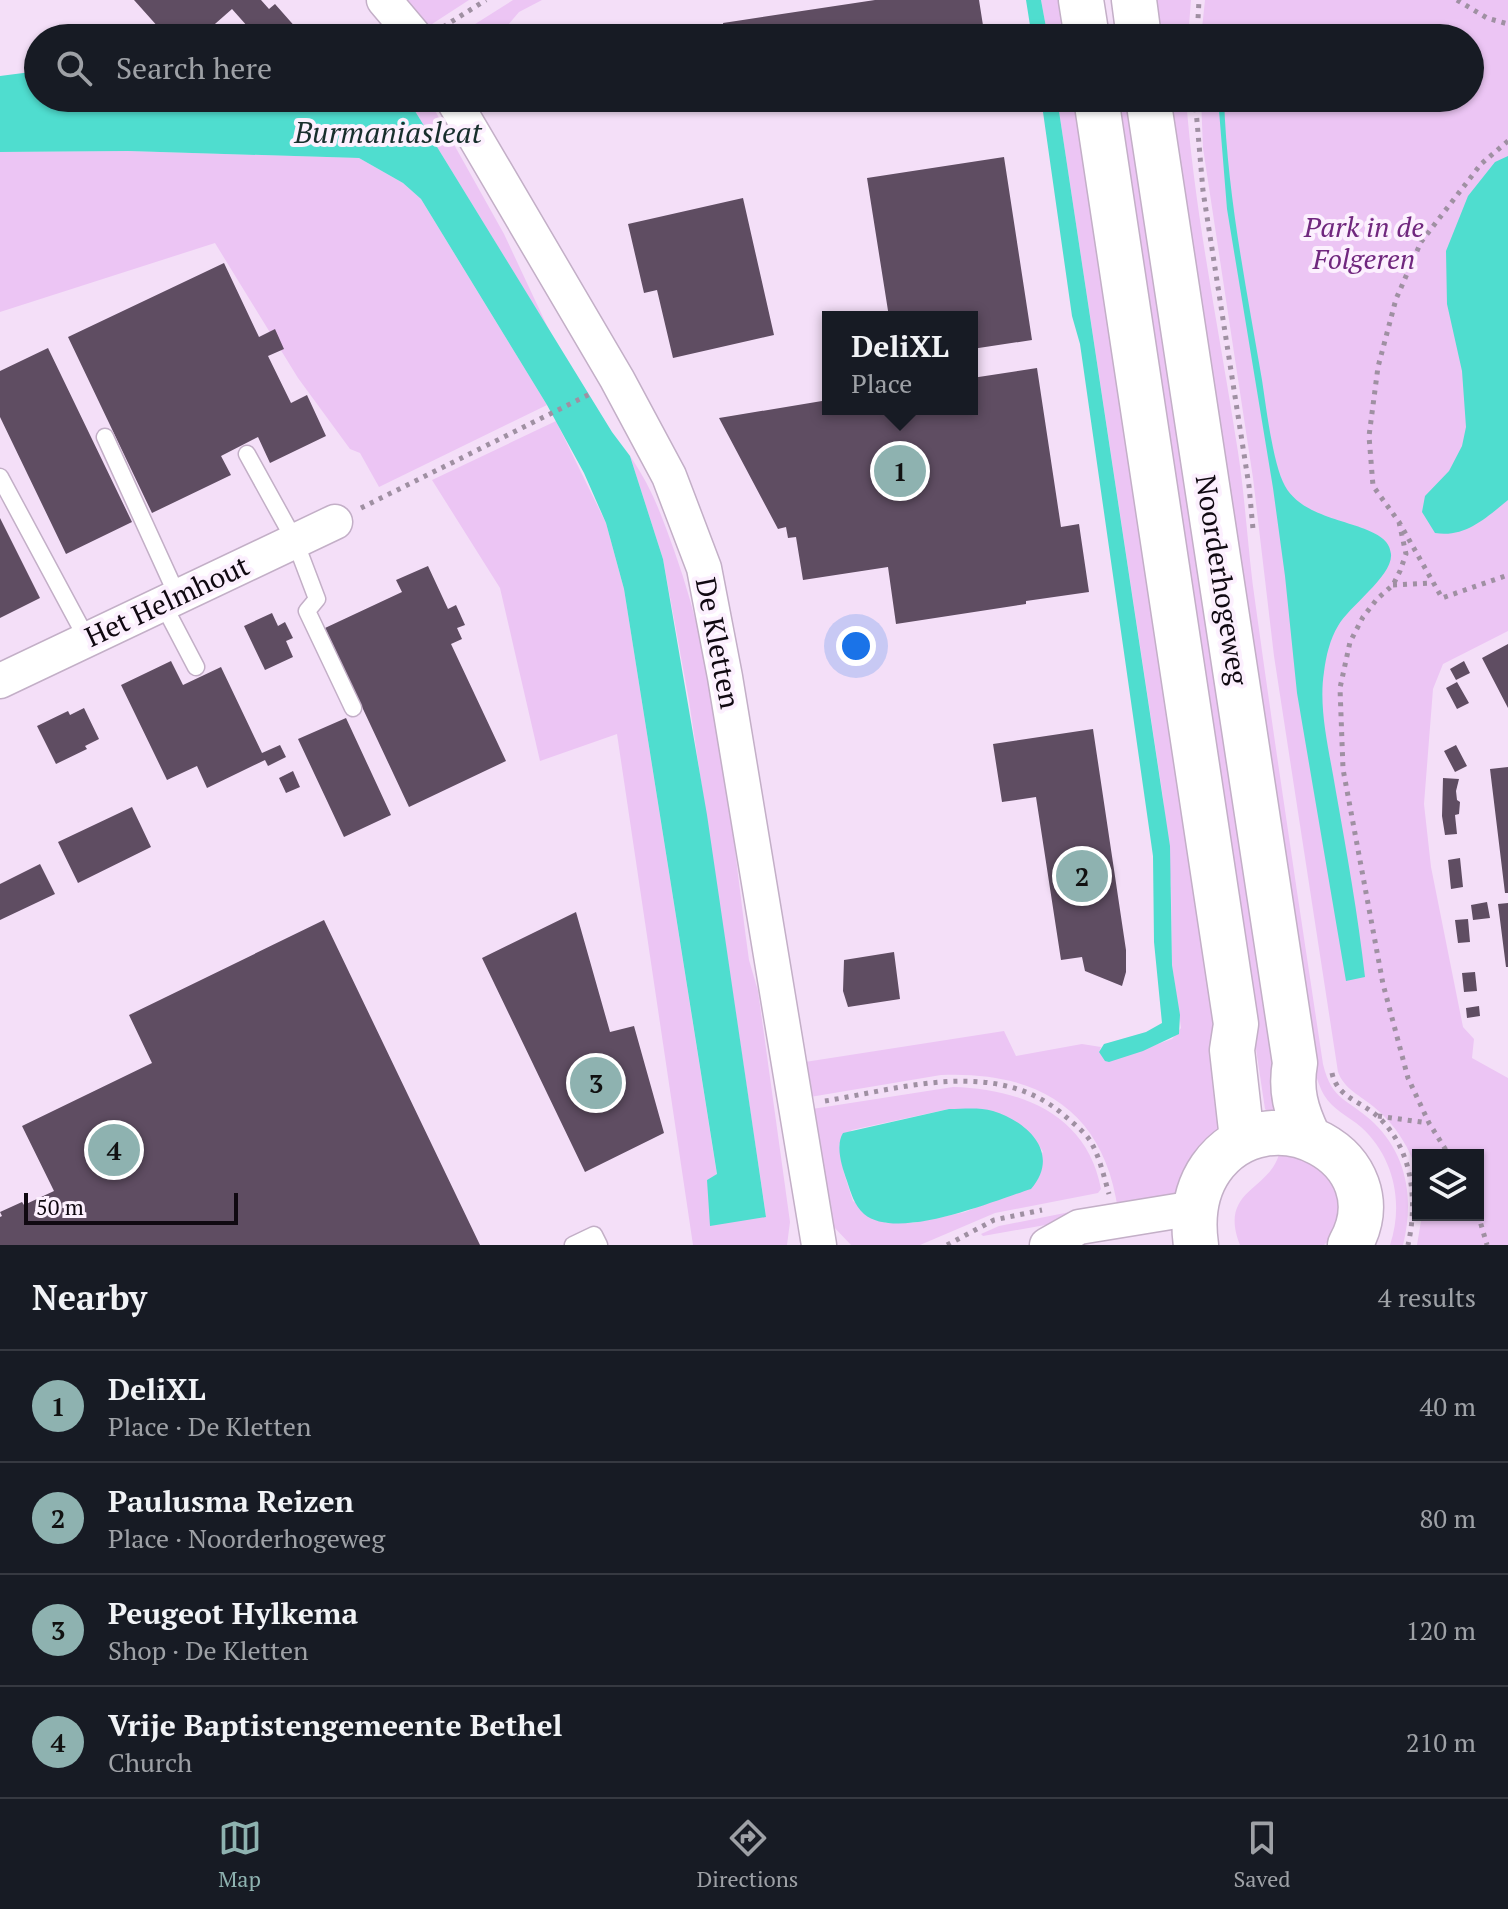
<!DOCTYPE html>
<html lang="en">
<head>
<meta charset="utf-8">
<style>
  body { margin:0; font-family:"PT Serif",serif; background:#20242c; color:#f1f3f6 }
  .controls { position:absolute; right:24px; bottom:24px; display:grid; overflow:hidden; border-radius:0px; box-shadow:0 2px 6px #0004 }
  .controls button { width:72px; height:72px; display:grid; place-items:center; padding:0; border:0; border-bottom:2px solid #363941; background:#171b24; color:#f1f3f6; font:40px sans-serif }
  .scale { position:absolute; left:24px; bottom:20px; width:214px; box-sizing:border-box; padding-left:8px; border:4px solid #100911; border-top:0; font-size:22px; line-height:28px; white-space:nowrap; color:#100911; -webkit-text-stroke:6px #fcf0fe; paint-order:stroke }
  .you { position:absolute; left:856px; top:646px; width:28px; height:28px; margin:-20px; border:6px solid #fff; border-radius:50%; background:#1a73e8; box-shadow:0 0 0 12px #1a73e833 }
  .badge { display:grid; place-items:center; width:52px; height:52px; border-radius:50%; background:#8eb2b0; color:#111; font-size:26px; font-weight:700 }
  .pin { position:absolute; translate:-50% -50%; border:4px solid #fff; box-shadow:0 2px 8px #0006 }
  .popup { position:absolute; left:822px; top:311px; width:156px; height:104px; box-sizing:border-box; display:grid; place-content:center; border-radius:0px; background:#171b24; filter:drop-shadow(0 2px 6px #0005); font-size:26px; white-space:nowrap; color:#9ea1a6 }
  .popup b { font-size:30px; color:#f1f3f6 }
  .popup::after { content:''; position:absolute; left:50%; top:100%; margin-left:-16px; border:16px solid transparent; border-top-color:#171b24 }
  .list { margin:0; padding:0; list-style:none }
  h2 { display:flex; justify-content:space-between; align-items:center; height:104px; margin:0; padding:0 32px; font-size:34px }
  h2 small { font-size:26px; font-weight:400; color:#9ea1a6 }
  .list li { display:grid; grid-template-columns:52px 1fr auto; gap:24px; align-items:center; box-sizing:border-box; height:112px; padding:0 32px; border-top:2px solid #363941 }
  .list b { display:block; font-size:30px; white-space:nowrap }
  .list p { margin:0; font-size:26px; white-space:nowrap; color:#9ea1a6 }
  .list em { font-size:26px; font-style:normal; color:#9ea1a6 }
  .icon { flex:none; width:44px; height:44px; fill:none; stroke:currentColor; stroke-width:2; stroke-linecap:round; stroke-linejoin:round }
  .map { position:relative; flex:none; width:1508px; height:1245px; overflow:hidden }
  .search { position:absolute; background:#171b24; box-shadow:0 2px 6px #0004; left:24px; right:24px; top:24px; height:88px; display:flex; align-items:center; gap:20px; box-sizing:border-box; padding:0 28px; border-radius:44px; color:#9ea1a6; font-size:30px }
  .sheet { height:552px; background:#171b24 }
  nav { display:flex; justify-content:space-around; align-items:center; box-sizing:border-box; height:112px; border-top:2px solid #363941; background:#171b24; font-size:22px; color:#9ea1a6 }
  nav a { display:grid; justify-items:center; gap:4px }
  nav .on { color:#8eb2b0 }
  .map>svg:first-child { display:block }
</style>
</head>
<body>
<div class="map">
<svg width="1508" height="1245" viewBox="0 0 1508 1245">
  <rect width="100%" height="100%" fill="#f4dff8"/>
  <path fill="#ecc5f4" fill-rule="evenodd" d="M397 0H469L432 24 420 23Z
    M513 0H542L519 12 497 38H453Z
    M1041 0H1064L1070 38H1048Z
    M1150 0H1191L1188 38H1156Z
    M1205 0H1508V631L1443 664 1433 689 1424 804 1431 867 1463 1027 1474 1039 1472 1058 1508 1078V1245H1417L1422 1215H1478V1155H1418V1175C1410 1148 1396 1125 1374 1107 1361 1096 1344 1089 1338 1072L1274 656 1253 478 1203 148 1201 98H1470V38H1201Z
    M407 98H428L504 234 549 330Z
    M1057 98H1079L1229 1117 1176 1193 1165 1199 1118 1210C1104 1110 1038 1071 941 1075L810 1097 805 1062 1004 1031 1016 1056 1082 1044 1101 1047 1099 1052 1109 1061 1172 1039 1181 1028 1172 965 1171 885 1163 798Z
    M1113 98H1131L1283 1112 1269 1113 1265 1109Z
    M1165 98H1186C1195 217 1220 334 1238 452 1246 504 1248 556 1256 608 1277 760 1300 912 1323 1064 1332 1102 1349 1099 1374 1123 1408 1156 1414 1201 1403 1245H1390C1404 1203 1394 1157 1361 1127 1348 1116 1333 1110 1324 1095 1312 1073 1310 1042 1305 1018Z
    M128 151 359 158 403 183 421 199 547 405 379 487 360 453 350 449 298 378 215 243 0 312V152Z
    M556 421 606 523 624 589 717 1175 707 1180 742 1220 766 1216 689 701 663 559 630 456C652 488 661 514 674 550 721 681 730 823 749 960L758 991 790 1222 787 1245H693L617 734 540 761 500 588 432 480Z
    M953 1087C1021 1089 1087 1114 1101 1189L1098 1193 995 1213 920 1245H851L832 1225 812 1109ZM949 1109C991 1109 1020 1113 1043 1152L990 1202 965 1212 913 1223H886L853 1201 844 1173 839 1144 852 1130Z
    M1279 1154 1301 1155 1333 1180 1341 1208 1330 1239 1324 1245H1240C1218 1190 1270 1190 1279 1154Z
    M1100 1206 1102 1207 1062 1222 983 1236 981 1234 999 1226Z"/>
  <path fill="#4fddcf" d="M1026 0H1041L1048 38H1032Z
    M31 72 38 77V98H407L612 432 630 456 663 559 707 815 766 1217 710 1226 707 1180 717 1174 624 589 606 523 584 473 547 405 421 199 403 183 359 158 128 151 0 152V76Z
    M1041 98H1057L1170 846 1172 965 1180 1015 1179 1034 1143 1051 1109 1062 1105 1061 1099 1052 1104 1044 1146 1032 1162 1023 1154 942 1153 856 1080 344 1072 316Z
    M1218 98H1224C1227 193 1246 286 1262 380 1266 406 1273 465 1285 486 1308 528 1389 519 1391 554 1393 576 1349 606 1338 626 1330 639 1326 656 1324 672 1318 710 1330 754 1336 792 1347 854 1358 915 1365 977L1346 981 1297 693 1285 576 1273 488 1227 209Z
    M1508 156V500C1486 518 1465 538 1435 533L1422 512 1425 496 1449 471 1462 446 1466 427 1462 371 1447 304 1446 251 1468 196 1495 162Z
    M949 1109C963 1109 979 1107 993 1111 1029 1122 1061 1154 1031 1189 993 1201 898 1242 864 1214 854 1205 851 1193 847 1181 842 1167 835 1146 843 1133Z"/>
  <path fill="#5f4d62" d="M134 0H261L269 9 275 4 305 38H251L244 31 248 27 232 9 199 38H168Z
    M875 0H979L985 38H725L723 23Z
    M734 98H803V100L736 110Z
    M865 98H913L914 103 867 111Z
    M1004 157 1032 340 972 349V317H889L867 178Z
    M743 198 774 335 673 358 657 290 644 293 628 224Z
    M224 263 259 337 275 329 284 349 268 356 291 403 307 395 326 436 270 463 258 437 221 456 231 475 152 513 68 337Z
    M48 348 132 522 66 554 0 417V371Z
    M1037 368 1061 527 1079 524 1089 592 1026 601V604L896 624 888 567 803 580 796 537 788 538 786 527 778 529 719 418 828 400V409H972V378Z
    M0 518 40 598 0 618Z
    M428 566 448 609 456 605 465 625 457 628 462 639 451 644 506 761 409 807 325 628 402 592 396 580Z
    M272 613 278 626 285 622 293 638 286 641 293 657 265 670 244 626Z
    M1508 644V708L1482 658Z
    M171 661 183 685 221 667 262 753 280 745 286 757 268 766 265 760 207 788 197 766 167 780 121 685Z
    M1464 661 1470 673 1456 680 1450 669Z
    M1457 682 1469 703 1457 709 1446 688Z
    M84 708 99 739 85 746 87 749 56 764 37 726 68 711 70 715Z
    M346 718 391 815 344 837 298 739Z
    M1093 729 1126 950V972L1122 986 1085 971 1082 957 1061 960 1036 797 1002 802 993 744Z
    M1456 745 1467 766 1455 772 1444 751Z
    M1508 767V893H1505L1490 769Z
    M293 771 300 787 286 793 279 778Z
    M1443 778 1459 779 1456 791 1457 800 1460 802 1459 814 1455 815 1457 834 1445 835 1442 816Z
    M132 807 151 847 78 883 58 842Z
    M1460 858 1463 887 1451 889 1448 860Z
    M40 864 55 894 0 920V884Z
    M1487 902 1490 918 1473 920 1471 905Z
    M1508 903V967H1506L1498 904Z
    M576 912 610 1032 634 1026 664 1133 585 1172 482 958Z
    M1468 919 1470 942 1458 943 1455 920Z
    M324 920 480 1245H0V1217L2 1216 0 1212 22 1202 24 1205 54 1191 22 1126 152 1063 129 1015Z
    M894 952 900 999 848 1007 843 991 844 960Z
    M1475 972 1477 991 1464 992 1462 973Z
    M1479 1006 1480 1016 1467 1018 1466 1008Z"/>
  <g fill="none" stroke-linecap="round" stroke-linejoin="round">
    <g stroke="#c3afc7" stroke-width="19">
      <path id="service" d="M105 437 178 597
        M247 454 295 541 317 599 307 611 353 708
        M0 477 87 639
        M163 604 196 667
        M573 1245 594 1235 599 1245"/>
    </g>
    <g stroke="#c3afc7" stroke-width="37">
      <path id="minor" d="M384 0 416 38
        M452 98 617 379 669 476 704 568 725 677 819 1245
        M0 681 335 522
        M1047 1245 1079 1227 1195 1208"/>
    </g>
    <g stroke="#c3afc7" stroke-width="47">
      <path id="primary" d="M1081 0 1087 38
        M1134 0 1139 38
        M1096 98 1236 1024 1232 1050 1242 1139
        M1148 98 1295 1063C1290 1090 1296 1111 1308 1136
        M1196 1245C1192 1217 1195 1191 1211 1168 1268 1088 1399 1158 1350 1245"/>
    </g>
    <path stroke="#9f90a2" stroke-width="5" stroke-dasharray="4 6" stroke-linecap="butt" d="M1457 0 1487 18 1508 24
      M443 27 486 0
      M1197 38 1199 0
      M1195 98 1203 191 1249 486 1253 529
      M1508 141 1481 164 1421 242 1396 299 1378 367 1369 436 1373 486 1399 522 1442 598 1508 575
      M361 508 592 393
      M1399 522 1406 554 1400 571 1393 585 1377 599 1363 617 1350 642 1340 688 1343 769 1383 984 1408 1078 1429 1123 1449 1155
      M1393 585 1432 583
      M1332 1073C1337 1097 1360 1101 1376 1115 1413 1147 1418 1201 1408 1245
      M825 1101C904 1088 998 1057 1065 1116 1074 1124 1085 1132 1091 1142 1100 1158 1104 1177 1109 1194
      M1378 1116 1428 1123
      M1478 1214 1487 1245
      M947 1245 994 1220 1042 1210"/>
    <use href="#service" stroke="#fff" stroke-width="16"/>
    <use href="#minor" stroke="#fff" stroke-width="34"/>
    <use href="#primary" stroke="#fff" stroke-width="44"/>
  </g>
  <g text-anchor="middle" stroke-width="8" stroke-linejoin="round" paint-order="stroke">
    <g font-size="28" font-style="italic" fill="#70277e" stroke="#fcf0fe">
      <text x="1364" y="237">Park in de<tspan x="1364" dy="32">Folgeren</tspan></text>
    </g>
    <g font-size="28" fill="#100911" stroke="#fcf0fe">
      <text transform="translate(1222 580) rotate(81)" y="10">Noorderhogeweg</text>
      <text transform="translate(167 601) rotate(-25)" y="10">Het Helmhout</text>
      <text transform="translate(718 643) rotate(79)" y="10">De Kletten</text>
    </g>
    <g font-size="30" font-style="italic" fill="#182f2d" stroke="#fcf0fe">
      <text x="388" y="143">Burmaniasleat</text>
    </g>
  </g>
</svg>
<div class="controls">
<button><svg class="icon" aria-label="layers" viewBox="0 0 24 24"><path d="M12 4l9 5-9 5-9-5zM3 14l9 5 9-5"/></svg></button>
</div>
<div class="scale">50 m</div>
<div class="you"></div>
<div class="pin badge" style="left:900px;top:471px">1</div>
<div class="popup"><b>DeliXL</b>Place</div>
<div class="pin badge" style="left:1082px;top:876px">2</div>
<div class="pin badge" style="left:596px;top:1083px">3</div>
<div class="pin badge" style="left:114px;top:1150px">4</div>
<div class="search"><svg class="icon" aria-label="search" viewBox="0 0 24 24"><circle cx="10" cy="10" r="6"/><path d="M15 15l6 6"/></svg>Search here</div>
</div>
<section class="sheet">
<h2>Nearby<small>4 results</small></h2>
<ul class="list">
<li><span class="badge">1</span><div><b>DeliXL</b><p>Place · De Kletten</p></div><em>40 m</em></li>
<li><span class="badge">2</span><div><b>Paulusma Reizen</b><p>Place · Noorderhogeweg</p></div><em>80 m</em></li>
<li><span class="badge">3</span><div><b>Peugeot Hylkema</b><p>Shop · De Kletten</p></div><em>120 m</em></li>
<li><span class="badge">4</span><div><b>Vrije Baptistengemeente Bethel</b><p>Church</p></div><em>210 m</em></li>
</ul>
</section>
<nav>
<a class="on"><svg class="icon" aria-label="map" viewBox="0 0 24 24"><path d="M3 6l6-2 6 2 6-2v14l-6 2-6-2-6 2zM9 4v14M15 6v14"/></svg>Map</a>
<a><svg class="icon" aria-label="directions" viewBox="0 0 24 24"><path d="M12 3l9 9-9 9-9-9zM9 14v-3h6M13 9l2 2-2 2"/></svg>Directions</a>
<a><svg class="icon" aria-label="saved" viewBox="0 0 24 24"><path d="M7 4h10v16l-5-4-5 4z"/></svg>Saved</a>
</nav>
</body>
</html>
